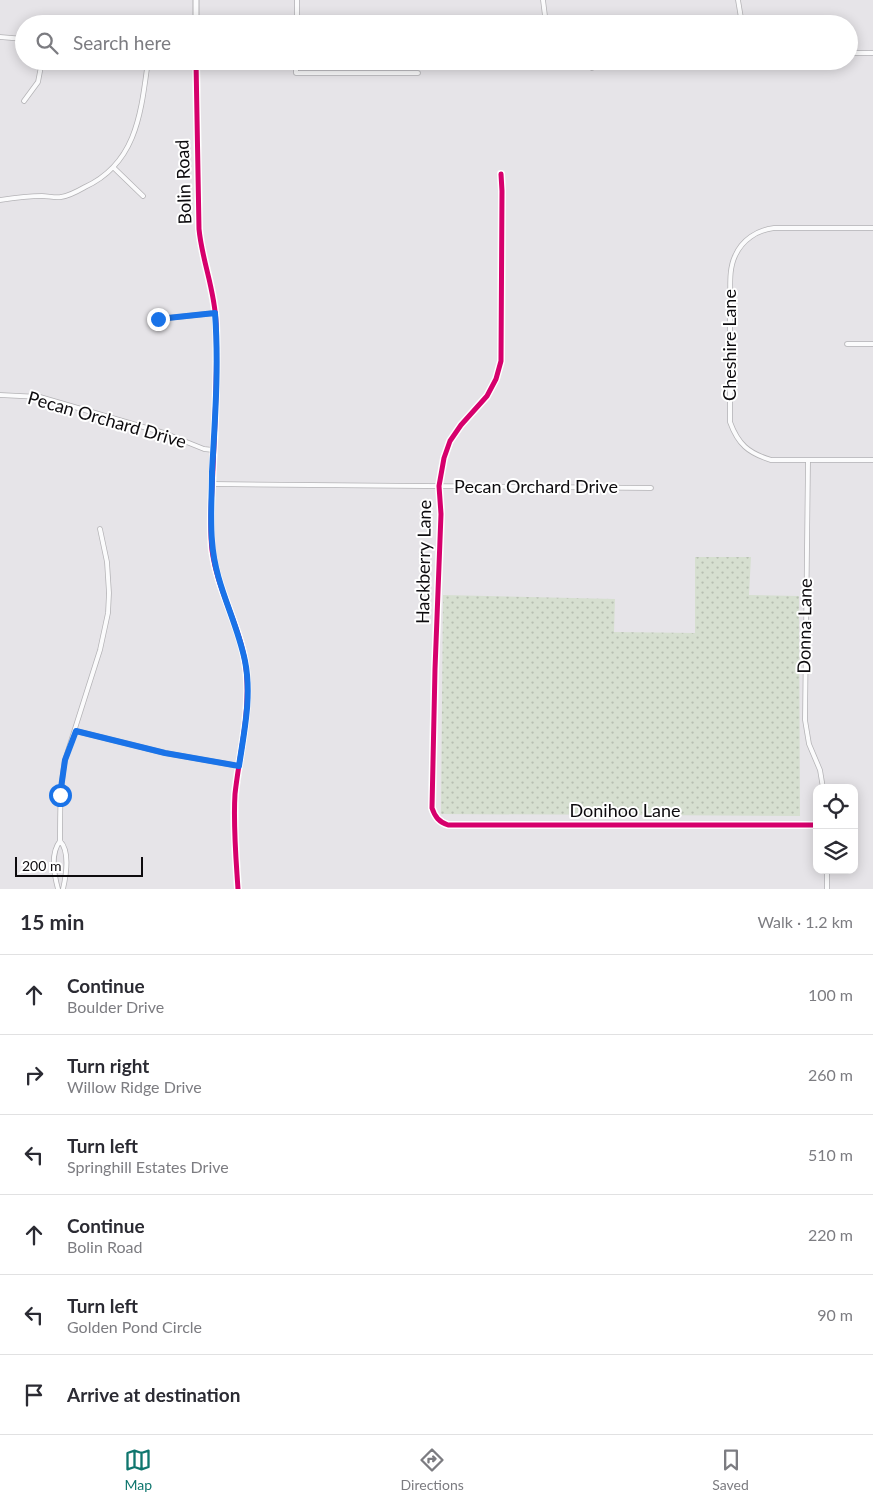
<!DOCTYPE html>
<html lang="en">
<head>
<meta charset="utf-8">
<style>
  body { margin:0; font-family:Lato,sans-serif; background:#f7f7f7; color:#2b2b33 }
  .controls { position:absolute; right:15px; bottom:15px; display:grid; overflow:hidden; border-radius:10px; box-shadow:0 2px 12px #0003 }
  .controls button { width:45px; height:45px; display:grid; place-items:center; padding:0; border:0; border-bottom:1px solid #e1e1e2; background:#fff; color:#2b2b33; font:25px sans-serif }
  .scale { position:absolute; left:15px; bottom:12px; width:128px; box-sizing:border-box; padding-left:5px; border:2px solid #0d0b0e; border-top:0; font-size:14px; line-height:18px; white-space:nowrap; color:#0d0b0e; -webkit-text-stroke:4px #fff; paint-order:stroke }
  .stop { position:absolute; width:15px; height:15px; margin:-11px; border:4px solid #1a73e8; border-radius:50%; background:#fff }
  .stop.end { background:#1a73e8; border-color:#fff; box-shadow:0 1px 5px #0008 }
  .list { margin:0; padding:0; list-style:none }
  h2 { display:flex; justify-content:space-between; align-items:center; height:65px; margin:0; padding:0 20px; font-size:21px }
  h2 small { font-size:16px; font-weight:400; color:#7c7c81 }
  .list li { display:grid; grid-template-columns:32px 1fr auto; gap:15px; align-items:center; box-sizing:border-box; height:80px; padding:0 20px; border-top:1px solid #e1e1e2 }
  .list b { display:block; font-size:19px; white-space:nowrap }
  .list p { margin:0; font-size:16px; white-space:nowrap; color:#7c7c81 }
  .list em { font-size:16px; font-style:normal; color:#7c7c81 }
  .icon { flex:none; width:28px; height:28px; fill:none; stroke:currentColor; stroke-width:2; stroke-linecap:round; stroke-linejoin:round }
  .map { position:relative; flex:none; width:873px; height:889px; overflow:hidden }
  .search { position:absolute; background:#fff; box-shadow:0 2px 12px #0003; left:15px; right:15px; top:15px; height:55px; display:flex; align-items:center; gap:12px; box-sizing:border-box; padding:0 18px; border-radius:28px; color:#7c7c81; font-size:19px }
  .sheet { height:545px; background:#fff }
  nav { display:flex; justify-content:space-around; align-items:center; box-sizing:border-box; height:70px; border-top:1px solid #e1e1e2; background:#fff; font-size:14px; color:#7c7c81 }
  nav a { display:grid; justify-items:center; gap:2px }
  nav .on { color:#0f766e }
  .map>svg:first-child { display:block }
</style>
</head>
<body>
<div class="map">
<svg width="873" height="889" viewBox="0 0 873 889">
  <defs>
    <pattern id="grass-dots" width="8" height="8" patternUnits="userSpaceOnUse" patternTransform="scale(1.25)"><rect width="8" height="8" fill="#d6dfd0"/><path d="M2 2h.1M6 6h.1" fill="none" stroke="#b6beb1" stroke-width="1.8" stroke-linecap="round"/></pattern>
  </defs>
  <rect width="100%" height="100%" fill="#e6e4e8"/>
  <path fill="url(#grass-dots)" d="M695 557H751L749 595 799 596 800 816 441 814 443 595 615 599 614 632 695 633Z"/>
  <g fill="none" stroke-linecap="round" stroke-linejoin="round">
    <g stroke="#b4b3b6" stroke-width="5.5">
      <path id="minor" d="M543 0 546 24
        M738 0 742 24
        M297 24V0
        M0 37 24 39
        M849 53H873
        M296 61V73H418
        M574 61 592 68 604 64
        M24 101 38 82 42 61
        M114 168 143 196
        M501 174 502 191 501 361 496 379 487 396 461 425 450 441 444 458 439 486 441 514 435 669 432 808C435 817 439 822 448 825H817
        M0 200C13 198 28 196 42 196 48 196 55 198 61 197 69 196 78 191 85 187 137 163 141 112 148 61
        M873 228H774C757 230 742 240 735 256 728 271 731 289 730 306 730 344 730 383 730 422 738 444 748 453 771 460H873
        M159 319 215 313
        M847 344H873
        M0 395 40 397 164 433 204 449 213 450
        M808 461 805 720 809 744 820 770 823 788
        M212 484 651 488
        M76 731 165 753 239 766
        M58 889C54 874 50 854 60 841
        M63 889C66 876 70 851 60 841 60 813 60 787 65 760L100 650 108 613 109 593 107 562 100 529
        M827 889V870"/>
    </g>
    <g stroke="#b4b3b6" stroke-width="7">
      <path id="tertiary" d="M196 24V0
        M196 61 199 229C202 261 215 290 216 323 218 371 215 419 213 467 212 494 209 523 212 550 218 595 246 635 247 681 249 719 239 757 235 794 233 826 236 858 238 889"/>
    </g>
    <use href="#minor" stroke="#fbfbfc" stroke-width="4"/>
    <use href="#tertiary" stroke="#fbfbfc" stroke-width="5"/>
    <g stroke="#fff" stroke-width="8">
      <path id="cycleway" d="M196 61 199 229C202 261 215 290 216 323 218 371 215 419 213 467 212 494 209 523 212 550 218 595 246 635 247 681 249 719 239 757 235 794 233 826 236 858 238 889
        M501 174 502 191 501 361 496 379 487 396 461 425 450 441 444 458 439 486 441 514 435 669 432 808C435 817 439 822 448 825H817"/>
    </g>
    <use href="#cycleway" stroke="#d6006c" stroke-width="5"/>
  </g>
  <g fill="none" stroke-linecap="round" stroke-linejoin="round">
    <path stroke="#1a73e8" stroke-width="6" d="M60 795 65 760 76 731 165 753 239 766C244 732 252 696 245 661 236 618 215 585 212 541 210 518 212 495 212 472 215 419 219 366 215 313L158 319"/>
  </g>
  <g text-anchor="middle" stroke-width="4" stroke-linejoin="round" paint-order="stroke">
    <g font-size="18" fill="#0d0b0e" stroke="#fff">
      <text transform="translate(184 182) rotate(-92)" y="6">Bolin Road</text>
      <text transform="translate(730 345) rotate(-90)" y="6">Cheshire Lane</text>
      <text transform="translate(107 420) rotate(16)" y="6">Pecan Orchard Drive</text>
      <text x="536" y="493">Pecan Orchard Drive</text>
      <text transform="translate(424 562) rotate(-89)" y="6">Hackberry Lane</text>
      <text transform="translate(805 626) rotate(-89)" y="6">Donna Lane</text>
      <text x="625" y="817">Donihoo Lane</text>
    </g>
  </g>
</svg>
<div class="controls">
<button><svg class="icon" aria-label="locate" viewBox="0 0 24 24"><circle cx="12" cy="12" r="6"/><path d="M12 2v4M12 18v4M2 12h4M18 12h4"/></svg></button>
<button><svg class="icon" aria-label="layers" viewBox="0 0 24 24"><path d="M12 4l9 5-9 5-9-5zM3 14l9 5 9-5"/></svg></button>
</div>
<div class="scale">200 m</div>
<div class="stop" style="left:60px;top:795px"></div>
<div class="stop end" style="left:158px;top:319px"></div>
<div class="search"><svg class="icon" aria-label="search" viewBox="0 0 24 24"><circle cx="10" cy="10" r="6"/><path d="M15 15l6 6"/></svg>Search here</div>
</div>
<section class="sheet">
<h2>15 min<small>Walk · 1.2 km</small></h2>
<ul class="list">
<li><svg class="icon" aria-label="ahead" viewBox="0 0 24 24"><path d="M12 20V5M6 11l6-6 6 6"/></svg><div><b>Continue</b><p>Boulder Drive</p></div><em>100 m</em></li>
<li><svg class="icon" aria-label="right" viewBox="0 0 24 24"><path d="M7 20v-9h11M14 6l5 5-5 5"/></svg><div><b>Turn right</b><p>Willow Ridge Drive</p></div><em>260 m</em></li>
<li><svg class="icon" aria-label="left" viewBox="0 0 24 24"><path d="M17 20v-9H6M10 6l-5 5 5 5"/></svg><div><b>Turn left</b><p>Springhill Estates Drive</p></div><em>510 m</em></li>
<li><svg class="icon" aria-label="ahead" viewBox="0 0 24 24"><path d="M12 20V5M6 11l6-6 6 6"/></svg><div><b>Continue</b><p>Bolin Road</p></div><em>220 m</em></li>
<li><svg class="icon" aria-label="left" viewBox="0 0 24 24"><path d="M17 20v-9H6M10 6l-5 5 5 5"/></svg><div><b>Turn left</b><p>Golden Pond Circle</p></div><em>90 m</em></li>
<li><svg class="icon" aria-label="arrive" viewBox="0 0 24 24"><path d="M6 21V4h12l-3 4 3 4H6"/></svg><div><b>Arrive at destination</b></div></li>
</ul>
</section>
<nav>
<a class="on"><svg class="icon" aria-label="map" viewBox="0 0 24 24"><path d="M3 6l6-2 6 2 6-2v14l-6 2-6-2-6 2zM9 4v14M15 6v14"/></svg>Map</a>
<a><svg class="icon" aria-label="directions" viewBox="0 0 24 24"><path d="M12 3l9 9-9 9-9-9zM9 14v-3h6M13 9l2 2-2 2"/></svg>Directions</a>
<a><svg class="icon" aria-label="saved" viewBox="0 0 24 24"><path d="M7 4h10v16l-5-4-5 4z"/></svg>Saved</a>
</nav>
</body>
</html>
